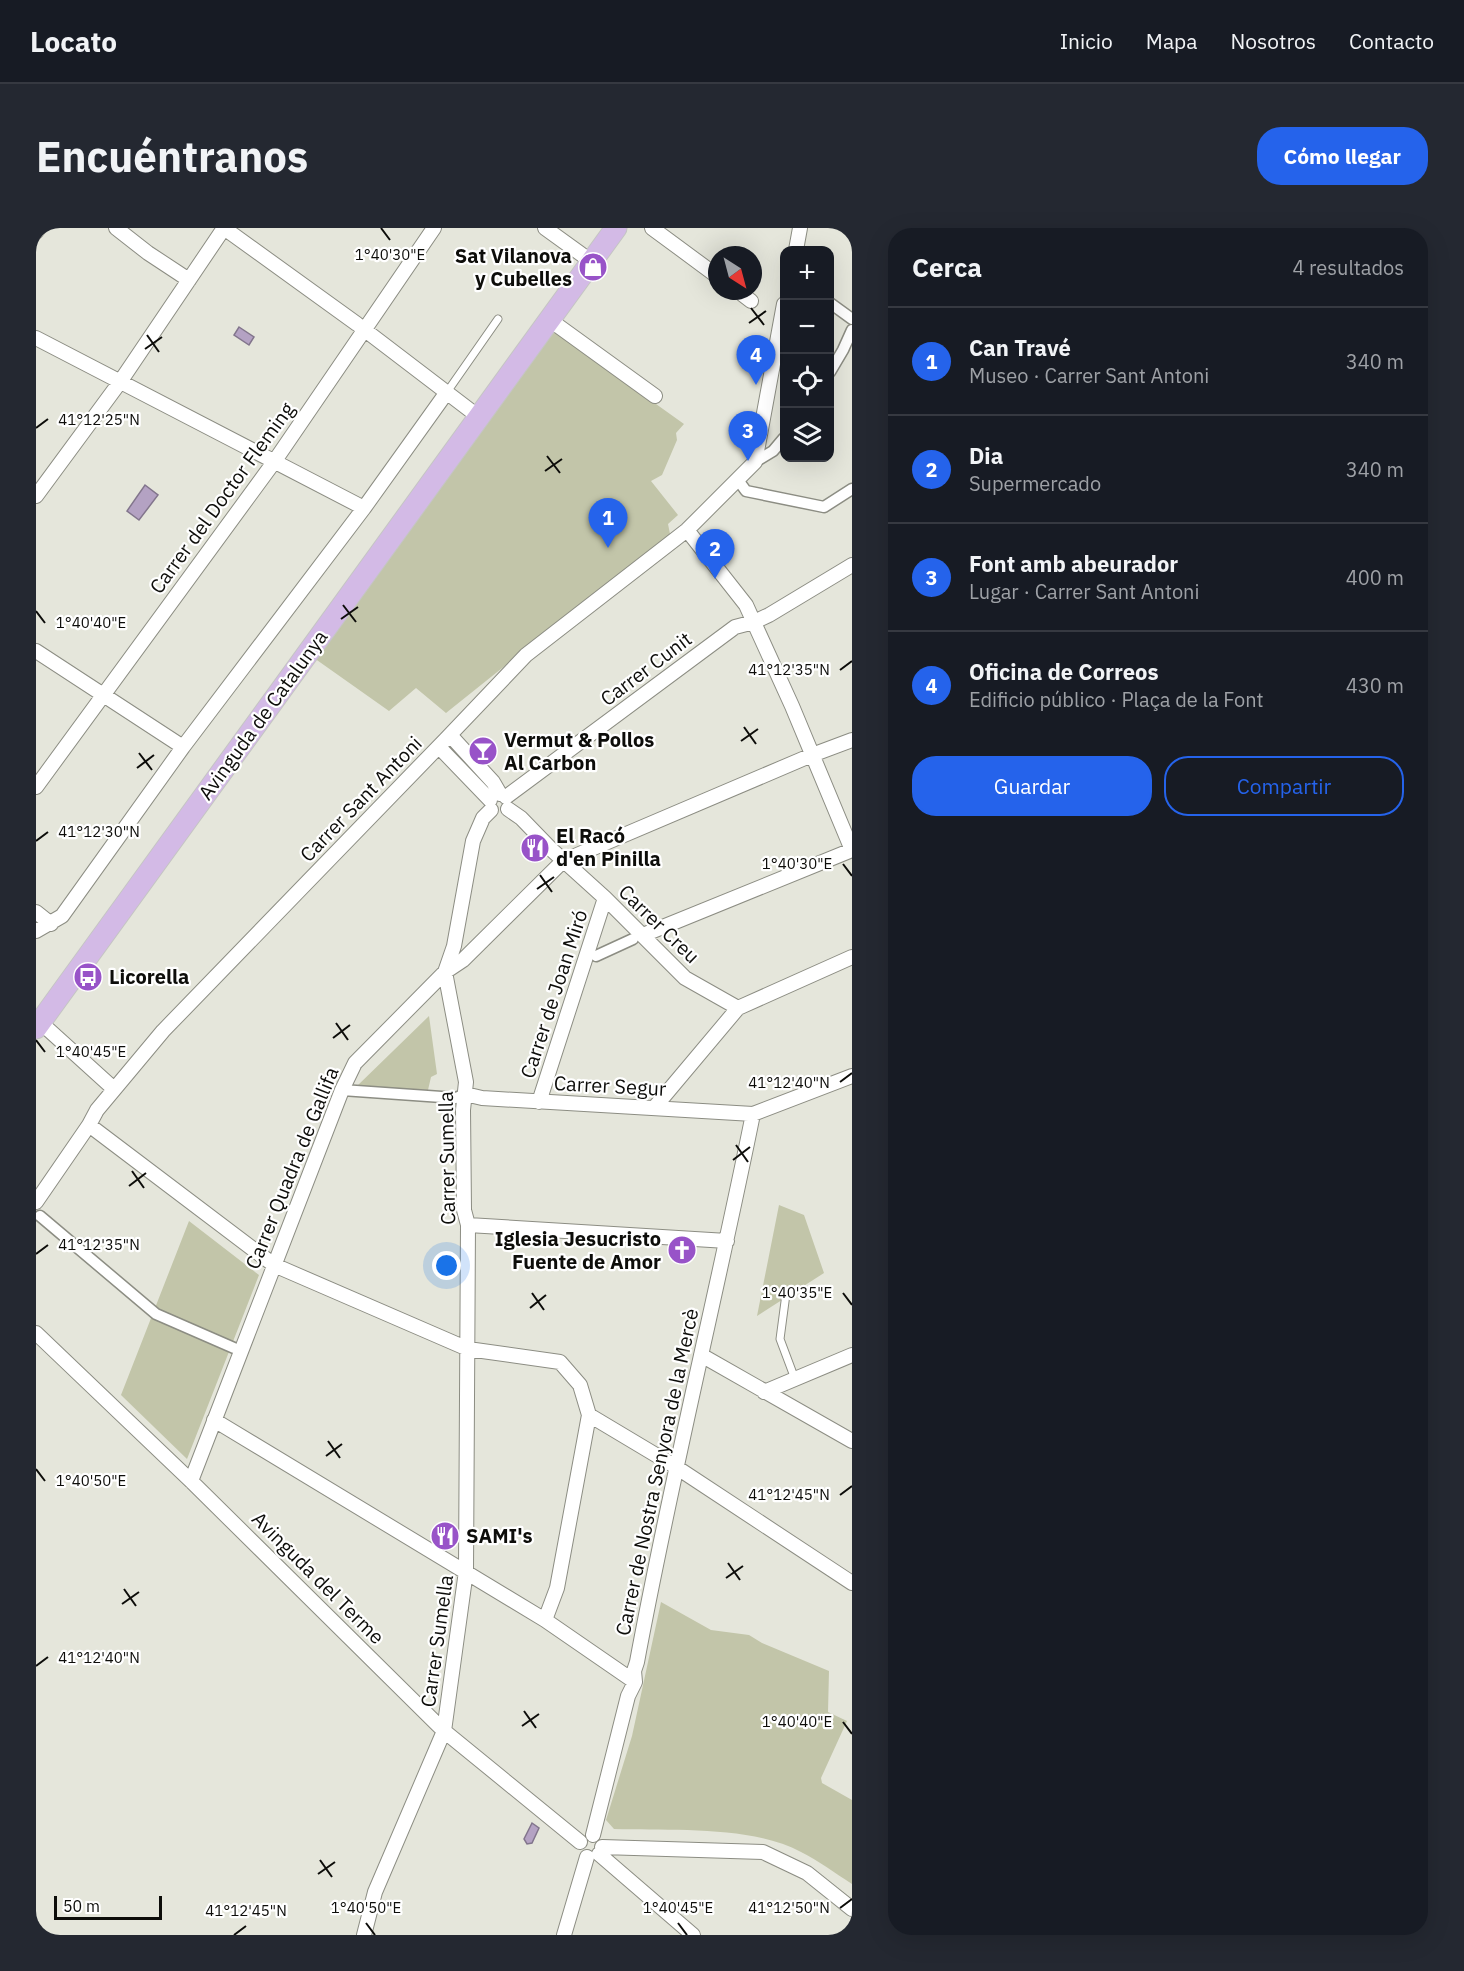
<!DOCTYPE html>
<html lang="es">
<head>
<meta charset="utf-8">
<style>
  body { margin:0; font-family:"IBM Plex Sans",sans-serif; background:#242831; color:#f1f3f6 }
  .controls { position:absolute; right:18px; top:18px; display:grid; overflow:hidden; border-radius:12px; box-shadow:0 6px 24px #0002 }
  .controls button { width:54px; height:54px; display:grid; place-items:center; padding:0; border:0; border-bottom:2px solid #363941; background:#171b24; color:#f1f3f6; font:30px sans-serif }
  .compass { position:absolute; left:672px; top:18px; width:54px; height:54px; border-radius:50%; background:#171b24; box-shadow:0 6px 24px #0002; rotate:144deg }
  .scale { position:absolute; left:18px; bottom:15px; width:108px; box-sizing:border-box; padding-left:6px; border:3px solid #0d0d0a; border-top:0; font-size:16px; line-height:21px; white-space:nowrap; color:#0d0d0a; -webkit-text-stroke:4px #fff; paint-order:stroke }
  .you { position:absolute; left:411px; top:1038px; width:21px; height:21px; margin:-15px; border:4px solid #fff; border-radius:50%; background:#1a73e8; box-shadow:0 0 0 9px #1a73e833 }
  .badge { display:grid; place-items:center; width:39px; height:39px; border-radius:50%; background:#2563eb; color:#fff; font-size:20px; font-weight:700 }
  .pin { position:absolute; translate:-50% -50px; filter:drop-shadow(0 2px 3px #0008) }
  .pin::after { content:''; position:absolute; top:32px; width:21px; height:18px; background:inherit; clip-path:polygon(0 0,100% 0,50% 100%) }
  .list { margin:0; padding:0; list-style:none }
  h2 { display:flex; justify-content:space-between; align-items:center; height:78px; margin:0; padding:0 24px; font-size:26px }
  h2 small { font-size:20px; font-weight:400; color:#9ea1a6 }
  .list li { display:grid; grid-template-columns:39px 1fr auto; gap:18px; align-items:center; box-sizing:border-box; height:108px; padding:0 24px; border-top:2px solid #363941 }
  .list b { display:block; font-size:22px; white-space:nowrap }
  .list p { margin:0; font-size:20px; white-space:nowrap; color:#9ea1a6 }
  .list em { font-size:20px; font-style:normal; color:#9ea1a6 }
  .actions { display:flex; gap:12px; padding:18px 24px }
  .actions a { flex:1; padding:14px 0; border:2px solid #2563eb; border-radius:24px; text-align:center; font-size:21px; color:#2563eb }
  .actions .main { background:#2563eb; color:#fff }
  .icon { flex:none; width:33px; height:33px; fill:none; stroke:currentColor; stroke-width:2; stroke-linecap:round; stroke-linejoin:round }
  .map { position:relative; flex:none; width:816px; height:1707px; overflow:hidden; border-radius:24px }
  header { display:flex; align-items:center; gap:36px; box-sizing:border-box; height:84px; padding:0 30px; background:#171b24; border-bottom:2px solid #363941 }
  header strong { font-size:28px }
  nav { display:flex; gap:33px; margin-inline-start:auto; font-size:21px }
  .intro { display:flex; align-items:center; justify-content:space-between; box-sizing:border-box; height:144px; padding:0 36px }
  h1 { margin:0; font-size:42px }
  .button { padding:15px 27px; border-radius:24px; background:#2563eb; color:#fff; font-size:21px; font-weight:700 }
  main { display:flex; gap:36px; padding:0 36px }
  aside { flex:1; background:#171b24; border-radius:24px; box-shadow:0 6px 24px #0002 }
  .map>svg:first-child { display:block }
</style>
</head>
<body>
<header>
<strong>Locato</strong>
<nav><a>Inicio</a><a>Mapa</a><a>Nosotros</a><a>Contacto</a></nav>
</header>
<div class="intro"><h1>Encuéntranos</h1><a class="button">Cómo llegar</a></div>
<main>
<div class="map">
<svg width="816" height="1707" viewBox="0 0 816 1707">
  <rect width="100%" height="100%" fill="#e5e6db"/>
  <path fill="#c2c5a9" d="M515 101 648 196 640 205 641 212 626 247 615 253 642 287 632 296 634 306 410 485 380 460 353 483 278 430Z
    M393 788 401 846 395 849 392 862 320 859Z
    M743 977 768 987 788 1045 721 1088Z
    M153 993 223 1047 151 1231 85 1167Z
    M625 1374 675 1402 713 1407 726 1415 793 1443 792 1484 811 1493 785 1550 786 1555 816 1572V1656C799 1645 783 1633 765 1624 714 1597 635 1603 578 1601L570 1592 596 1508Z"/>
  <path fill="#b4a2c3" stroke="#82758c" stroke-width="1.5" d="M203 99 218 109 213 117 198 107Z
    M109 257 122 267 103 292 91 283Z
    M496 1595 503 1600 496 1615 491 1616 488 1611Z"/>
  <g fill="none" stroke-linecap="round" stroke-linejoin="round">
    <g stroke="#8c8d83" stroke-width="9">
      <path id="service" d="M411 164 462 91
        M750 1066 744 1111 759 1151"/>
    </g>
    <g stroke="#8c8d83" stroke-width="13">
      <path id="pedestrian" d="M794 75 816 91
        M794 144 807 122 816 102
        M719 234 737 223 748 210
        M702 252 710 263 788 279 816 261
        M560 728 597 711
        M306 862 420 870 429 866
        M4 988 120 1086 198 1120"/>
    </g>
    <g stroke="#8c8d83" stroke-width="16">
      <path id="minor" d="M80 0 112 25 153 52
        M188 0 321 96 435 183
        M509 0 556 34
        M616 0 681 48
        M0 4 3 0
        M760 22 764 0
        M702 63 715 73
        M514 92 619 168
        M0 110 328 280
        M0 268 84 154 188 0
        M651 302 710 377 756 478 816 622
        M0 423 147 519
        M414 507 457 554 464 566
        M403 519 454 572
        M0 559 238 234 398 0
        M470 569 699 399 718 394 733 387 816 337
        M472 581 485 590 517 623 569 670 649 750 702 780
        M0 684 15 696
        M0 703 26 688 147 519 328 280 411 164
        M607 707 816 622
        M4 794 78 861
        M429 866 446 870 717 886 816 848
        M503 874 569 670
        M618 880 702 780 816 729
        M53 897 238 1037 432 1121 524 1134 544 1157 553 1187 521 1360 509 1392
        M0 974 53 897 61 882 127 803 410 511 490 427 651 302 719 234 748 76
        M432 997 691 1013
        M0 1105 155 1253 408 1503 544 1614
        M665 1127 816 1213
        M728 1164 816 1127
        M553 1187 640 1239 816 1355
        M178 1192 509 1392 599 1454
        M155 1253 306 862 319 835 409 744 427 732 527 633 776 527 816 512
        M557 1607 592 1468 599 1454 598 1443 601 1434C635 1250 680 1069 717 886
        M566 1619 727 1624 771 1645 816 1681
        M563 1626 657 1707
        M328 1707 339 1664 408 1503 430 1343 432 997 428 982 427 882 430 854 409 744 418 718 437 613 447 590 455 582
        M528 1707 551 1629"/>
    </g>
    <g stroke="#c5c5c4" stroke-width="23">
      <path id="primary" d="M0 800 580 0"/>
    </g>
    <use href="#service" stroke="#fff" stroke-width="7"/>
    <use href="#pedestrian" stroke="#fff" stroke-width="10"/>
    <use href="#minor" stroke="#fff" stroke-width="14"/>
    <use href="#primary" stroke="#d3bae6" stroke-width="21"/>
  </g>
  <path fill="none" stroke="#0d0d0a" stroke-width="2" d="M345 0 354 12M715 80 728 97M713 95 730 83M111 107 123 124M109 121 126 109M0 200 12 191M511 228 524 245M509 243 526 231M307 377 320 394M0 383 9 395M305 391 322 379M804 442 816 433M708 499 720 516M705 513 722 501M103 525 116 542M101 540 118 527M0 613 12 604M807 636 816 648M504 647 516 664M501 661 518 649M300 795 312 812M297 810 314 797M0 812 9 824M804 854 816 845M700 917 712 934M697 932 714 919M96 943 108 960M93 958 110 945M0 1026 12 1017M496 1065 508 1082M807 1065 816 1077M494 1080 510 1067M292 1213 304 1230M290 1228 306 1216M0 1241 9 1253M804 1267 816 1258M692 1335 704 1352M690 1350 707 1338M88 1361 100 1378M86 1376 103 1364M0 1438 12 1429M488 1483 500 1500M807 1494 816 1506M486 1498 503 1486M284 1632 296 1649M282 1646 299 1634M804 1680 816 1671M330 1695 339 1707M642 1695 651 1707M198 1707 210 1698"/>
  <defs>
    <g id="shop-disc" transform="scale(1.5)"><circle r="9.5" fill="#9853c8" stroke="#fff"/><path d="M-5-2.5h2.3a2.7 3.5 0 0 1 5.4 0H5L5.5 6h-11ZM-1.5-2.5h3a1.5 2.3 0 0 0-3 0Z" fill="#fff"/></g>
    <g id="bar-disc" transform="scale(1.5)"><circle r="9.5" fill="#9853c8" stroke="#fff"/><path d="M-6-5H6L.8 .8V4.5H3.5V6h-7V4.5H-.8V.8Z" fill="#fff"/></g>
    <g id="restaurant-disc" transform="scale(1.5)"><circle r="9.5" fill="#9853c8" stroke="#fff"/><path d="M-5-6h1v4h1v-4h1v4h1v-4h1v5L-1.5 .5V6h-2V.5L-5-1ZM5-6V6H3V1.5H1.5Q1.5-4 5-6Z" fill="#fff"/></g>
    <g id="bus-disc" transform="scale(1.5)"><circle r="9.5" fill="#9853c8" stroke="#fff"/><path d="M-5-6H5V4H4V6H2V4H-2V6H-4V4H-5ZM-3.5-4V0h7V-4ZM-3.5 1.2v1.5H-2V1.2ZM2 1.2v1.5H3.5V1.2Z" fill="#fff"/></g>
    <g id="church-disc" transform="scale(1.5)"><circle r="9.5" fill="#9853c8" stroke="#fff"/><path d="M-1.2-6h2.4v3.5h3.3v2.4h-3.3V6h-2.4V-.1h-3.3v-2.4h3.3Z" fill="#fff"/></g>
  </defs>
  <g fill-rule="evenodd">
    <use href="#shop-disc" x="557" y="39"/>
    <use href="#bar-disc" x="447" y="523"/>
    <use href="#restaurant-disc" x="499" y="620"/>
    <use href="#bus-disc" x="52" y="749"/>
    <use href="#church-disc" x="646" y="1022"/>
    <use href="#restaurant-disc" x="409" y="1308"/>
  </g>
  <g text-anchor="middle" stroke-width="4.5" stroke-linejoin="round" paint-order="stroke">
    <g font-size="20" font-weight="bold" fill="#0d0d0a" stroke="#fff" text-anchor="start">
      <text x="536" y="35" text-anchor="end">Sat Vilanova<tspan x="536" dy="23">y Cubelles</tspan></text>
      <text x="468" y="519">Vermut &amp; Pollos<tspan x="468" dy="23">Al Carbon</tspan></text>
      <text x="520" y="615">El Racó<tspan x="520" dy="23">d'en Pinilla</tspan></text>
      <text x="73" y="756">Licorella</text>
      <text x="625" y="1018" text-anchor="end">Iglesia Jesucristo<tspan x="625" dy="23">Fuente de Amor</tspan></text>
      <text x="430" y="1315">SAMI's</text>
    </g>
    <g font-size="20" fill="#0d0d0a" stroke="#fff">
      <text transform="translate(186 270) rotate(-54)" y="7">Carrer del Doctor Fleming</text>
      <text transform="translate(610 441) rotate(-37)" y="7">Carrer Cunit</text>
      <text transform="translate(227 487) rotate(-54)" y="7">Avinguda de Catalunya</text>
      <text transform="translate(325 571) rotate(-46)" y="7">Carrer Sant Antoni</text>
      <text transform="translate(623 696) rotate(44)" y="7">Carrer Creu</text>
      <text transform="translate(518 766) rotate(-72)" y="7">Carrer de Joan Miró</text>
      <text transform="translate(574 858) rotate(3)" y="7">Carrer Segur</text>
      <text transform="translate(411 930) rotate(-91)" y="7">Carrer Sumella</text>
      <text transform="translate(256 940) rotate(-68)" y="7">Carrer Quadra de Gallifa</text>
      <text transform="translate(621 1244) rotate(-78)" y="7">Carrer de Nostra Senyora de la Mercè</text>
      <text transform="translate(282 1350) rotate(45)" y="7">Avinguda del Terme</text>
      <text transform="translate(401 1413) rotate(-82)" y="7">Carrer Sumella</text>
    </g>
  </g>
  <g font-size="15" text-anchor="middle" fill="#0d0d0a" stroke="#fff" stroke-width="4.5" stroke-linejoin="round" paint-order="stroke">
    <text x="354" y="32">1°40'30"E</text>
    <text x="63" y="197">41°12'25"N</text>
    <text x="55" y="400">1°40'40"E</text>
    <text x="753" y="447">41°12'35"N</text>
    <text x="63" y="609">41°12'30"N</text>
    <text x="761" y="641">1°40'30"E</text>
    <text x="55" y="829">1°40'45"E</text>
    <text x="753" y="860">41°12'40"N</text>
    <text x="63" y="1022">41°12'35"N</text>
    <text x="761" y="1070">1°40'35"E</text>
    <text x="55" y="1258">1°40'50"E</text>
    <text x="753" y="1272">41°12'45"N</text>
    <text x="63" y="1435">41°12'40"N</text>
    <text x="761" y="1499">1°40'40"E</text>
    <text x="753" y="1685">41°12'50"N</text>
    <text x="330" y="1685">1°40'50"E</text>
    <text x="642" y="1685">1°40'45"E</text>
    <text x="210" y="1688">41°12'45"N</text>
  </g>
</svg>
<div class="controls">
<button>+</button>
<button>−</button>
<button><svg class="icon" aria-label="locate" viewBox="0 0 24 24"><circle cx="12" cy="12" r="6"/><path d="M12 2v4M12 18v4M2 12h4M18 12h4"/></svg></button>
<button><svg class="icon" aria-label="layers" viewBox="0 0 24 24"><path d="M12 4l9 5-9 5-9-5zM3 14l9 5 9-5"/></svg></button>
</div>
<svg class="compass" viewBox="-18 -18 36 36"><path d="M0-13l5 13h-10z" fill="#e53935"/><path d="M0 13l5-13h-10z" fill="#9ea1a6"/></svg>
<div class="scale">50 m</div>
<div class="you"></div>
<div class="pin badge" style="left:572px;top:320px">1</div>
<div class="pin badge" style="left:679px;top:351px">2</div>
<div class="pin badge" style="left:712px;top:233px">3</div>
<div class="pin badge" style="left:720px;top:157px">4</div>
</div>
<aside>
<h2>Cerca<small>4 resultados</small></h2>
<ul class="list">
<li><span class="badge">1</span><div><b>Can Travé</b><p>Museo · Carrer Sant Antoni</p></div><em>340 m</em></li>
<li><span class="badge">2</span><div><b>Dia</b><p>Supermercado</p></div><em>340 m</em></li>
<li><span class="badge">3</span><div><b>Font amb abeurador</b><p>Lugar · Carrer Sant Antoni</p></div><em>400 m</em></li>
<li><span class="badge">4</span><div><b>Oficina de Correos</b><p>Edificio público · Plaça de la Font</p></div><em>430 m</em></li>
</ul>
<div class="actions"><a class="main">Guardar</a><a>Compartir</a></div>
</aside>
</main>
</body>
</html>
